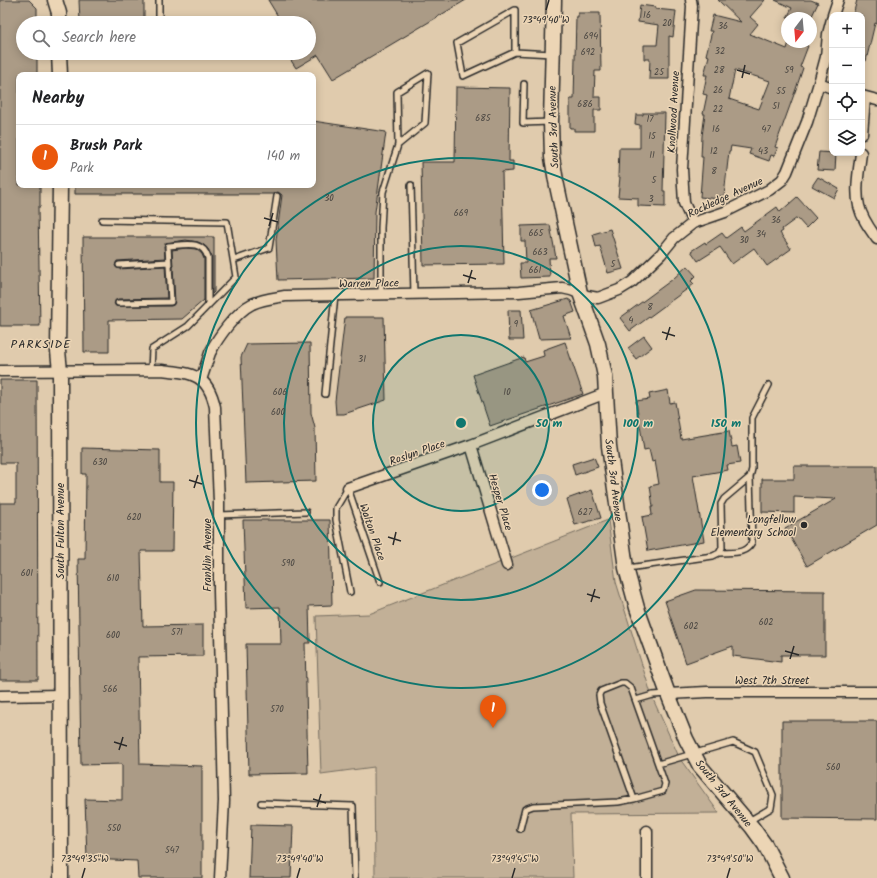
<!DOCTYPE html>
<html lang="en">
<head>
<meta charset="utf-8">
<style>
  body { margin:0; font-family:Kalam,sans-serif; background:#f6f6f6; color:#202124 }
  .controls { position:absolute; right:12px; top:12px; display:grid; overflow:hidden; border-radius:8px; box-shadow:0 2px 10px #0003 }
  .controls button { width:36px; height:36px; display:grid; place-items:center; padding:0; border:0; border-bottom:1px solid #e0e0e0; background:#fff; color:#202124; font:20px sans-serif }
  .compass { position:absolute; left:781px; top:12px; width:36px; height:36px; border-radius:50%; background:#fff; box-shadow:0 2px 10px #0003; rotate:196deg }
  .you { position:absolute; left:542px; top:490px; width:14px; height:14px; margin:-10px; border:3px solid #fff; border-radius:50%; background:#1a73e8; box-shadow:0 0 0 6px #1a73e833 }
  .badge { display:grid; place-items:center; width:26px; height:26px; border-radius:50%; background:#ea580c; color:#fff; font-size:13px; font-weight:700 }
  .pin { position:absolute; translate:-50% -33px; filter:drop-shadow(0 1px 2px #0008) }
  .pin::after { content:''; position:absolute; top:21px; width:14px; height:12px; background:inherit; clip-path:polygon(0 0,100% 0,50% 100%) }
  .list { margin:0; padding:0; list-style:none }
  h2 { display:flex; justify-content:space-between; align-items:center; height:52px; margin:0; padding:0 16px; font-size:17px }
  h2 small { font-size:13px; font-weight:400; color:#757577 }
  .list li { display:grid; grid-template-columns:26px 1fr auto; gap:12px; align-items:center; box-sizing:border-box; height:64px; padding:0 16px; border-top:1px solid #e0e0e0 }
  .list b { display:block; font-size:15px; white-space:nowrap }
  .list p { margin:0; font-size:13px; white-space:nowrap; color:#757577 }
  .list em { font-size:13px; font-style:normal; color:#757577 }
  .icon { flex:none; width:22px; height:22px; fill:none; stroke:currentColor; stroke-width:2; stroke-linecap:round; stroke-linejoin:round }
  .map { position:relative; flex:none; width:877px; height:878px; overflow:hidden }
  .search { position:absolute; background:#fff; box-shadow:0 2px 10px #0003; left:16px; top:16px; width:300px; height:44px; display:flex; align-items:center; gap:10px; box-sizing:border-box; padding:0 14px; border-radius:22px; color:#757577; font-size:15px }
  .panel { position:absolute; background:#fff; box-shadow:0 2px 10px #0003; left:16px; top:72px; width:300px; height:116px; border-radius:8px }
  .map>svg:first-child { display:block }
</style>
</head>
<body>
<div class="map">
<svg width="877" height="878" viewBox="0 0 877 878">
  <rect width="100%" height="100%" fill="#e0cbad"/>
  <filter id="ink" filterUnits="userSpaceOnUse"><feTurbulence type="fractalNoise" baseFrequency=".025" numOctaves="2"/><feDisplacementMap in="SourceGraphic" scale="8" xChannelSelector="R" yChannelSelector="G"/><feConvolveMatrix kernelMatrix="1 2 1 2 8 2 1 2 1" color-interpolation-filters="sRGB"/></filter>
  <g filter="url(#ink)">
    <path fill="#c2b097" stroke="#766e61" d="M608 520 616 582 652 697 680 759 719 813 571 814 573 878H375L374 767 321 774 316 616 369 614Z"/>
    <path fill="#ab9b86" stroke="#2b2b2b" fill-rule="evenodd" d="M0 0H29L37 8V23H23V53H37V75H19V185H40V207H38L40 326H0Z
      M79 0H144V23H80Z
      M268 0H466L333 79 318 55 296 68 286 53H309V23H282Z
      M718 0H765L750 17 758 24 750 34 787 49 789 42H798L808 46 800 67 803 68 796 89 775 147 778 148 774 156 771 155 769 161 749 154 751 149 731 146 730 151H729L724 196H720L719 199 700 197 703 157H701L702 136 705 114H703L707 95 703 94 707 75H704L709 56 706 55 712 31H709L713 15 741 22ZM735 70 770 81 759 109 729 99Z
      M775 0H811L818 3 811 18H787L792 8Z
      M857 0H877V24L875 23 866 61H862V15H853Z
      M640 5 655 7V9L676 11 673 37 669 36V79H649L650 59H644V45H657L659 25 638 22Z
      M578 13H600L601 71H595L594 97H601V110H594V131H574V128H570V99H574L576 17H578Z
      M456 87 510 88 509 161H513V171L502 172 504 264 423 265 421 162H455Z
      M643 113H665L663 191H665V207L638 206V198L618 197 620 177H618L619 148H640V125L635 124 636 115H643Z
      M313 121 386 132 375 212 374 278 278 280 276 240 282 195 278 192 273 194H75V185H313Z
      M819 152 836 153 835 171 817 170Z
      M818 177 839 189 834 198 812 186Z
      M797 197 816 218 806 228 797 218 782 229 783 231 780 233 791 249 767 266 754 248 732 264 720 247 698 261 691 251 705 242 706 244 722 233 726 238 741 227 744 231 777 207 780 212Z
      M550 225 556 258H549L550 277 521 278 520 263H526L525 241H521V226Z
      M610 229 623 269 608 273 600 246 596 247 593 234Z
      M83 237H214V292L212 294V257L208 249 204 245 198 242 186 240 166 243 164 246 165 258 117 261 115 266 119 269 165 266 167 298 118 299 114 303 116 306H171L173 305 175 302 172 250 186 248 196 249 202 254 204 259V300L182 319 109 320V352H84Z
      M687 266 696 276 691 281 694 284 630 331 620 318 673 279Z
      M568 299 571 301 575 312 564 316 571 338 539 339 531 310Z
      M508 310H521L523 340H509Z
      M345 317H384L386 400 344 414H336L335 401Z
      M644 336 652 347 636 359 628 348Z
      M565 342 583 394 490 426 473 375 524 357 525 362 544 356 543 350Z
      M310 343 311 413 315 428 316 481 246 483 241 357 247 344Z
      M0 380H37L38 680H0V503H16V463H0Z
      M668 390 670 403 675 402 681 439 729 431 732 447 737 446 740 463 727 465 728 470 693 476 704 541 648 551 642 517 652 515 651 507H653L650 486 659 484 655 461 652 462 649 449 644 450 636 401 650 399 649 394Z
      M82 448 160 450V482H173L172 551H141L143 626 203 625V656L138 657 140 764 202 766V878H138L137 861 87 859 85 799 122 800V764L81 765 78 559H85L86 474H82Z
      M594 457 598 467 575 475 572 464Z
      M794 466H877V525L807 566 785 528 836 499 794 497V513L762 512V479H794Z
      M592 490 601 518 575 525 567 499Z
      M243 520H330L332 605 309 606 310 643H305L308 773 249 774 246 644H281L280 607 246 608Z
      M696 590 825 591V655H781V662L733 656V646L686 663 665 601Z
      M782 721H877V819L782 818Z
      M251 825 293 826 291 878H249Z"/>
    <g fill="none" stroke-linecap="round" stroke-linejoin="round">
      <g stroke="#2b2b2b" stroke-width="8">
        <path id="lane" d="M159 23V0
          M515 52V10L457 43 463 76 515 52 552 54
          M524 84 523 123 550 122
          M411 185 414 294
          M102 220 227 222 236 277 188 326 152 349 151 370
          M234 260 269 248 277 196
          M119 265 169 262
          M381 294V228L383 192 398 145 397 92 428 73 425 123 398 145
          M118 303 171 302 168 246C184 245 203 239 208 258V306
          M325 394 335 295
          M348 488 336 508V520L350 592
          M348 488 380 582
          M219 515 306 512
          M719 553C733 552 745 555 752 542L750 477
          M628 568 713 556 719 553 722 548 721 504 724 499 750 477 752 469V418L769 385
          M636 700 653 695 667 694
          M658 764 665 784 663 791 634 799 600 703 599 695 601 691 621 683H625L631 688 658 764 733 742 755 752 773 795 771 808 749 821
          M261 803 353 806 355 878
          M520 829 525 809 533 806 618 802 634 799"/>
      </g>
      <g stroke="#2b2b2b" stroke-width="13">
        <path id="street" d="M691 0 692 6 682 169 684 203 693 223
          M833 15 838 0
          M819 83 832 88
          M862 96 877 100
          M862 134 865 97
          M861 153C859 170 855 190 859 206 862 219 870 229 877 239
          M0 371 162 370C192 373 208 374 215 407L219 502V591L224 801 220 878
          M201 380C204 371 207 362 210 353 218 337 236 312 252 304 263 299 274 298 285 296L519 292 562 288 571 290 587 296 598 298 619 290 632 282 661 254 674 238 693 223 725 212 769 190 782 180 787 172 807 122 819 83 826 57 828 34 832 19
          M471 445 507 565
          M348 488 471 445 606 393
          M668 694 707 692H877
          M0 696 60 695
          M647 831V878"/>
      </g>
      <g stroke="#2b2b2b" stroke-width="17">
        <path id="secondary" d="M55 0 59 13V23
          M554 0 551 122 552 157 556 181 580 293 598 344 605 376 609 446 626 568 637 608 668 694 686 739 700 766 752 827 765 845 782 878
          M59 53 60 75
          M60 185 58 351 60 371 61 878"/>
      </g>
      <use href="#lane" stroke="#ecd5b5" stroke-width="5"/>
      <use href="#street" stroke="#ecd5b5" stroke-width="10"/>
      <use href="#secondary" stroke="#ecd5b5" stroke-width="14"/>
    </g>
  </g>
  <path fill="none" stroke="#2b2b2b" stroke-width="1.5" d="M546 10 549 0M737 70 750 74M742 78 745 65M264 218 278 222M269 226 273 213M463 275 476 279M468 283 472 270M662 332 675 336M666 340 670 327M189 480 202 484M194 488 198 475M388 537 401 541M393 545 396 532M587 594 600 598M591 602 595 589M785 651 799 655M790 659 794 646M114 742 127 746M119 750 123 737M313 799 326 803M317 807 321 794M82 878 85 868M297 878 300 868M512 878 515 868M727 878 730 868"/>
  <circle cx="461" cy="423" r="88" fill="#0f766e" fill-opacity=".12"/>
  <g fill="none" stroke="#0f766e" stroke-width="2">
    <circle cx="461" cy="423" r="88"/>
    <circle cx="461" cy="423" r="177"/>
    <circle cx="461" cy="423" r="265"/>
  </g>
  <circle fill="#2b2b2b" stroke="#ecd5b5" stroke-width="1.5" cx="804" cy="525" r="4"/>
  <g text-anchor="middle" stroke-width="3" stroke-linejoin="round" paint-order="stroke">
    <g font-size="9" fill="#4b4742">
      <text x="647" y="18">16</text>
      <text x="667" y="26">20</text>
      <text x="723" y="29">36</text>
      <text x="591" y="39">694</text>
      <text x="720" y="54">32</text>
      <text x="588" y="55">692</text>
      <text x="719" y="73">28</text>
      <text x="789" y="73">59</text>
      <text x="659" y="75">25</text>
      <text x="718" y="93">26</text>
      <text x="781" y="94">55</text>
      <text x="585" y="107">686</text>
      <text x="776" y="109">51</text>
      <text x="718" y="112">22</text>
      <text x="483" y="121">685</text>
      <text x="650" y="122">17</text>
      <text x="716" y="132">16</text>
      <text x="766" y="132">47</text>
      <text x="652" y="139">15</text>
      <text x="714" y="154">12</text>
      <text x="763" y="154">43</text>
      <text x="652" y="158">11</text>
      <text x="714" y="174">8</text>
      <text x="654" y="183">5</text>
      <text x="329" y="201">30</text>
      <text x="651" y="202">3</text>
      <text x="461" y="216">669</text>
      <text x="776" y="223">36</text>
      <text x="536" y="236">665</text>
      <text x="761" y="237">34</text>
      <text x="744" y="243">30</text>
      <text x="540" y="255">663</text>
      <text x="613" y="267">5</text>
      <text x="535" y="273">661</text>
      <text x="650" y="310">8</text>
      <text x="631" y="323">4</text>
      <text x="516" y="327">9</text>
      <text x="362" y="362">31</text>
      <text x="280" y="395">606</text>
      <text x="507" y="395">10</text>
      <text x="278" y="415">600</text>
      <text x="100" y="465">630</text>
      <text x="585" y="515">627</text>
      <text x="134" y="520">620</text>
      <text x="288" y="566">590</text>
      <text x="27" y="576">601</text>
      <text x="113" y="581">610</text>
      <text x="766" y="625">602</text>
      <text x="691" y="629">602</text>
      <text x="177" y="635">571</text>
      <text x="113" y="638">600</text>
      <text x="110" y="692">566</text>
      <text x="277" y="712">570</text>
      <text x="833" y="770">560</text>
      <text x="114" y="831">550</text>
      <text x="172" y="853">547</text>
    </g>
    <g font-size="11" fill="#2b2b2b" stroke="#ecd5b5">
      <text transform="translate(673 112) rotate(-87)" y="4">Knollwood Avenue</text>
      <text transform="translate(553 127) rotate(-92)" y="4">South 3rd Avenue</text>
      <text transform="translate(725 197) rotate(-25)" y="4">Rockledge Avenue</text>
      <text transform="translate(369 283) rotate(-1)" y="4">Warren Place</text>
      <text transform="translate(417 452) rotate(-19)" y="4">Roslyn Place</text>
      <text transform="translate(614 480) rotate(83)" y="4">South 3rd Avenue</text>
      <text transform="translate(501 502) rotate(73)" y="4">Hesper Place</text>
      <text transform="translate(60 531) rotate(-90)" y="4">South Fulton Avenue</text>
      <text transform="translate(373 532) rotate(71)" y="4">Walton Place</text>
      <text transform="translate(207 555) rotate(-90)" y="4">Franklin Avenue</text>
      <text x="772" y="684">West 7th Street</text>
      <text transform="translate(724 793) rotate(51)" y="4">South 3rd Avenue</text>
    </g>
    <g font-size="11" fill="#2b2b2b" stroke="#ecd5b5" text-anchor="end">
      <text x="796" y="523">Longfellow<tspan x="796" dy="13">Elementary School</tspan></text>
    </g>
    <g font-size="12" letter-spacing="1" fill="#2b2b2b" stroke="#ecd5b5">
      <text x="41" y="348">PARKSIDE</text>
    </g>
  </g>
  <g font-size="10" text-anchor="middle" fill="#2b2b2b" stroke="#ecd5b5" stroke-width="3" stroke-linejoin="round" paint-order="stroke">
    <text x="546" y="23">73°49'40"W</text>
    <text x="85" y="862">73°49'35"W</text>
    <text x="300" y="862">73°49'40"W</text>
    <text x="515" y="862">73°49'45"W</text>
    <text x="730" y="862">73°49'50"W</text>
  </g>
  <circle cx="461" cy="423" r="6" fill="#0f766e" stroke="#ecd5b5" stroke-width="2"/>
  <g font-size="12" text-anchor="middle" font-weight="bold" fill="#0f766e" stroke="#ecd5b5" stroke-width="3" stroke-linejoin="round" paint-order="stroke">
    <text x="549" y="427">50 m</text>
    <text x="638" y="427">100 m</text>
    <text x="726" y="427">150 m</text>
  </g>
</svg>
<div class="controls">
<button>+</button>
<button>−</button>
<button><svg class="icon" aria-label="locate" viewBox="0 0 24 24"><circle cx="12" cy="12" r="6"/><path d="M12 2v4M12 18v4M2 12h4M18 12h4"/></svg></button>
<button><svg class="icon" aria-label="layers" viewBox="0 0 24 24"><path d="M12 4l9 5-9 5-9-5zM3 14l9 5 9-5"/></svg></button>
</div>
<svg class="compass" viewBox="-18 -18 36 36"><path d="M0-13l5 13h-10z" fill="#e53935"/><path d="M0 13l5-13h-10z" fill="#757577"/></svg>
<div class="you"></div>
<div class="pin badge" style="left:493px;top:728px">1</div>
<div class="search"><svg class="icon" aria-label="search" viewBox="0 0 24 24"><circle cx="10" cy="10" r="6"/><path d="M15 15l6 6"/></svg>Search here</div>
<section class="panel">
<h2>Nearby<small></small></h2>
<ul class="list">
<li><span class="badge">1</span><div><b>Brush Park</b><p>Park</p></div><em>140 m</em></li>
</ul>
</section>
</div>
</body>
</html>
